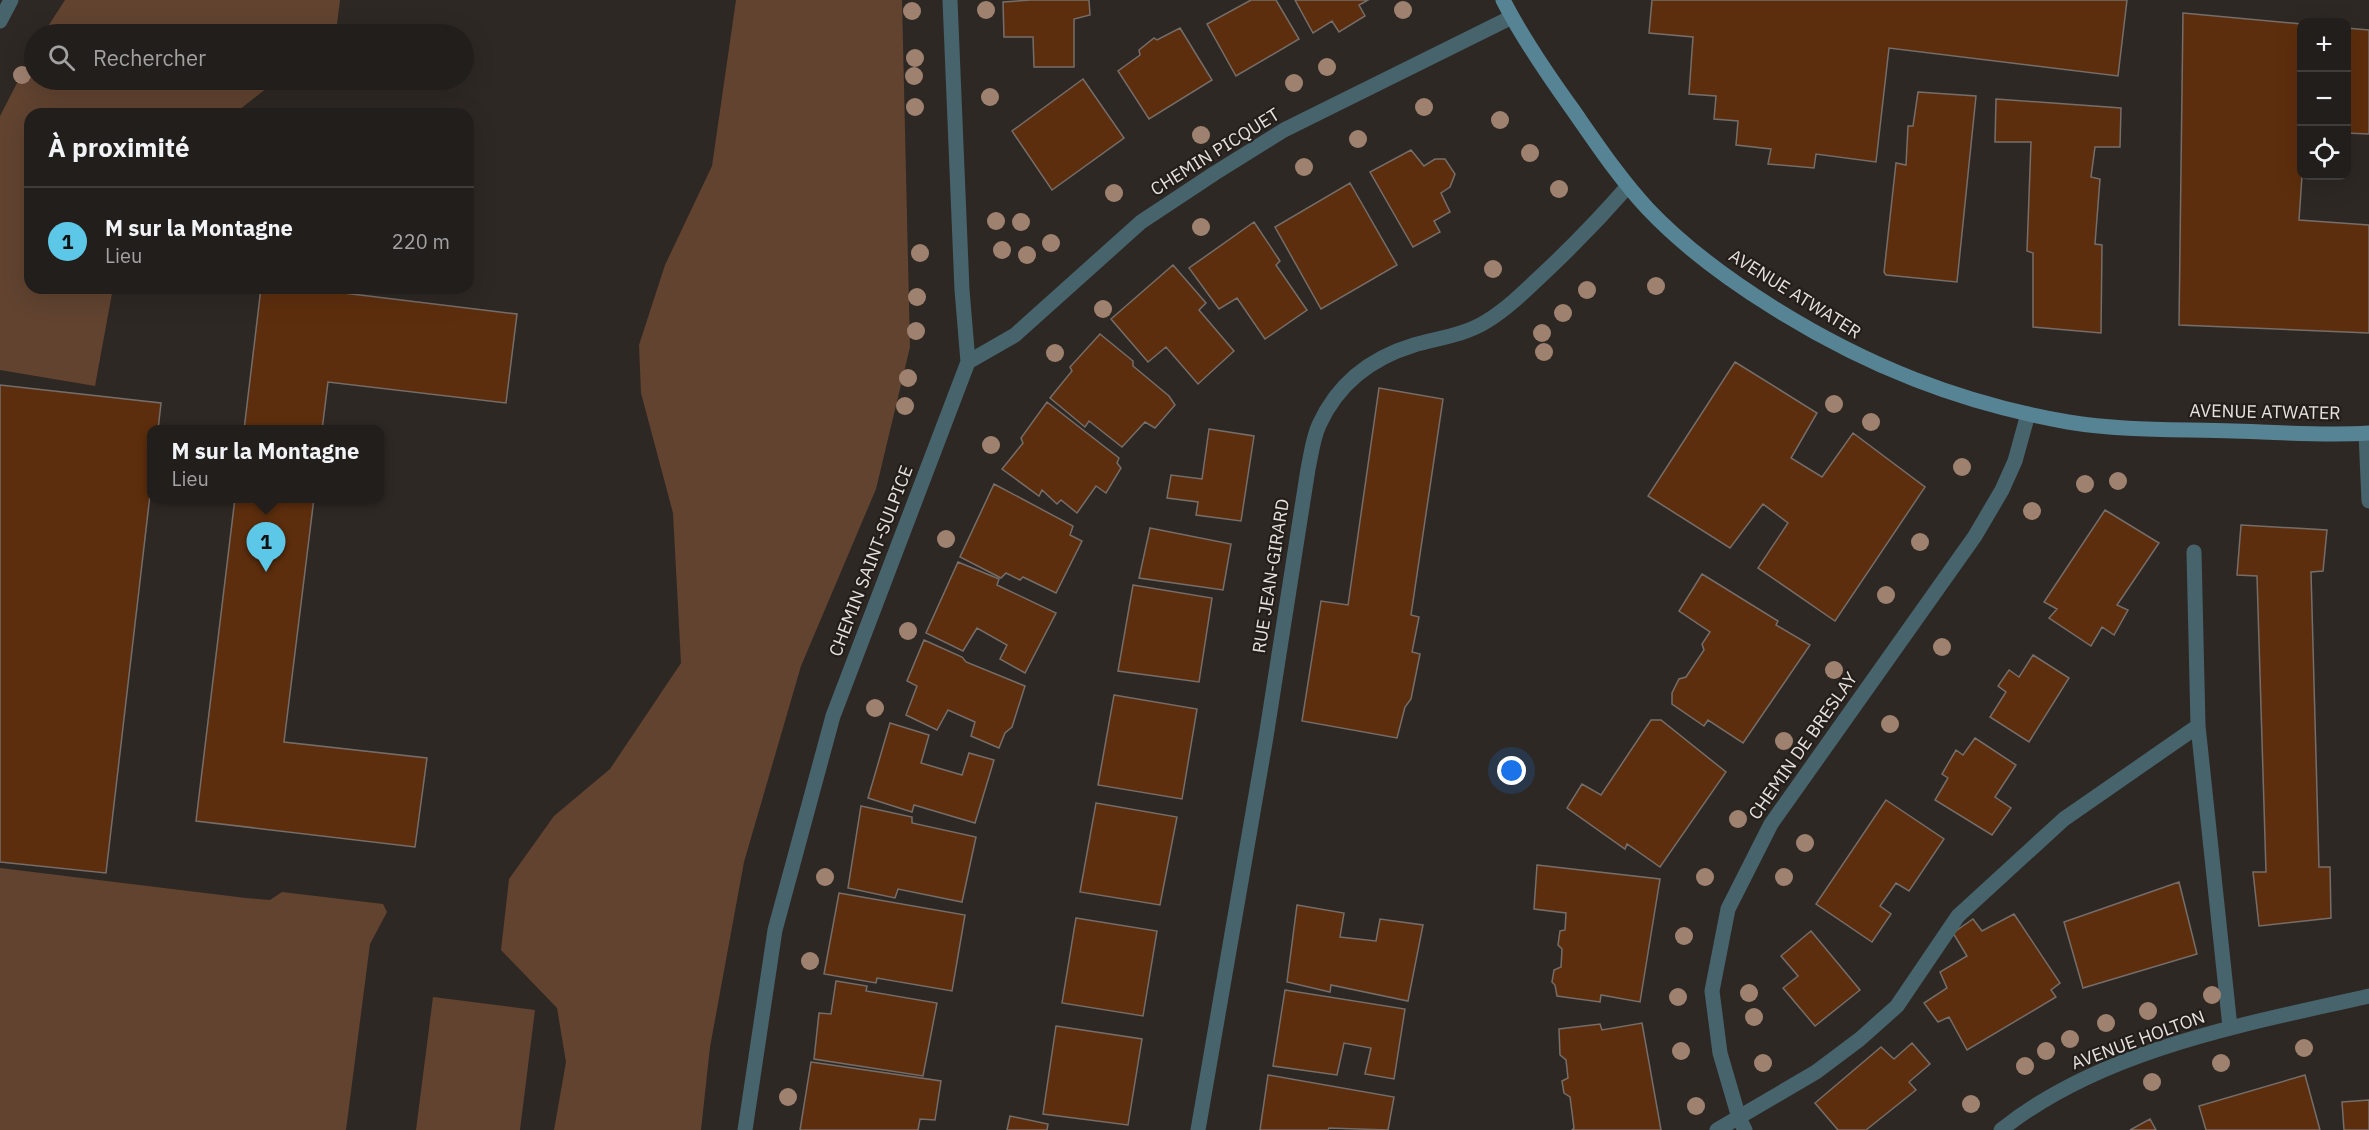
<!DOCTYPE html>
<html lang="fr">
<head>
<meta charset="utf-8">
<style>
  body { margin:0; font-family:"IBM Plex Sans",sans-serif; background:#2e2b28; color:#f1f3f6 }
  .controls { position:absolute; right:18px; top:18px; display:grid; overflow:hidden; border-radius:12px; box-shadow:0 6px 24px #0002 }
  .controls button { width:54px; height:54px; display:grid; place-items:center; padding:0; border:0; border-bottom:2px solid #3f3c3a; background:#221e1b; color:#f1f3f6; font:30px sans-serif }
  .you { position:absolute; left:1512px; top:771px; width:21px; height:21px; margin:-15px; border:4px solid #fff; border-radius:50%; background:#1a73e8; box-shadow:0 0 0 9px #1a73e833 }
  .badge { display:grid; place-items:center; width:39px; height:39px; border-radius:50%; background:#5dc7e8; color:#111; font-size:20px; font-weight:700 }
  .pin { position:absolute; translate:-50% -50px; filter:drop-shadow(0 2px 3px #0008) }
  .pin::after { content:''; position:absolute; top:32px; width:21px; height:18px; background:inherit; clip-path:polygon(0 0,100% 0,50% 100%) }
  .popup { position:absolute; left:147px; top:425px; width:237px; height:78px; box-sizing:border-box; display:grid; place-content:center; border-radius:12px; background:#221e1b; filter:drop-shadow(0 2px 4px #0005); font-size:20px; white-space:nowrap; color:#a2a2a3 }
  .popup b { font-size:22px; color:#f1f3f6 }
  .popup::after { content:''; position:absolute; left:50%; top:100%; margin-left:-12px; border:12px solid transparent; border-top-color:#221e1b }
  .list { margin:0; padding:0; list-style:none }
  h2 { display:flex; justify-content:space-between; align-items:center; height:78px; margin:0; padding:0 24px; font-size:26px }
  h2 small { font-size:20px; font-weight:400; color:#a2a2a3 }
  .list li { display:grid; grid-template-columns:39px 1fr auto; gap:18px; align-items:center; box-sizing:border-box; height:108px; padding:0 24px; border-top:2px solid #3f3c3a }
  .list b { display:block; font-size:22px; white-space:nowrap }
  .list p { margin:0; font-size:20px; white-space:nowrap; color:#a2a2a3 }
  .list em { font-size:20px; font-style:normal; color:#a2a2a3 }
  .icon { flex:none; width:33px; height:33px; fill:none; stroke:currentColor; stroke-width:2; stroke-linecap:round; stroke-linejoin:round }
  .map { position:relative; flex:none; width:2369px; height:1130px; overflow:hidden }
  .search { position:absolute; background:#221e1b; box-shadow:0 6px 24px #0002; left:24px; top:24px; width:450px; height:66px; display:flex; align-items:center; gap:15px; box-sizing:border-box; padding:0 21px; border-radius:33px; color:#a2a2a3; font-size:22px }
  .panel { position:absolute; background:#221e1b; box-shadow:0 6px 24px #0002; left:24px; top:108px; width:450px; height:186px; border-radius:18px }
  .map>svg:first-child { display:block }
</style>
</head>
<body>
<div class="map">
<svg width="2369" height="1130" viewBox="0 0 2369 1130">
  <rect width="100%" height="100%" fill="#2e2824"/>
  <path fill="#614330" d="M65 0H340L336 32 333 34H43Z
    M736 0H902L910 347 876 489 801 666 744 862 710 1047 701 1130H554L566 1062 557 1008 501 950 509 879 554 816 610 769 681 663 673 513 641 393 639 345 665 265 712 166Z
    M34 50V80H277L234 114H30V288H113L95 386 0 370V116Z
    M0 868 246 898 270 900 282 892 383 904 387 912 370 944 346 1130H0Z
    M433 997 535 1010 520 1130H416Z"/>
  <path fill="#5d2e0d" stroke="#756d69" stroke-width="1.5" d="M1031 0H1089L1090 15 1074 19V67H1034L1033 37H1004L1003 2Z
    M1251 0H1276L1299 39 1236 76 1207 24Z
    M1295 0H1368L1359 5 1365 16 1339 32 1332 21 1313 33Z
    M1652 0H2127L2118 76 1889 48 1876 162 1816 154 1814 168 1768 164 1771 149 1736 145 1738 121 1714 119 1716 96 1689 94 1693 37 1649 33Z
    M2183 13 2302 24V176L2299 220 2369 225V333L2179 325Z
    M1180 28 1212 80 1149 119 1118 71 1140 55 1139 50 1154 38 1157 40Z
    M2346 28 2369 30V134L2346 133Z
    M1083 79 1124 138 1052 190 1012 131Z
    M1918 92 1976 96 1957 282 1886 275 1884 272 1896 163 1906 165 1908 126H1913Z
    M1996 99 2121 108 2120 147H2095L2091 177 2100 179 2095 244 2102 245 2101 333 2033 327V253L2027 251 2031 142H1995Z
    M1411 150 1424 166 1435 159H1445L1455 174 1450 187 1441 193 1450 212 1434 221 1440 232 1413 247 1370 172Z
    M1350 183 1397 265 1321 309 1275 227Z
    M1254 222 1280 261 1276 265 1307 310 1265 339 1237 298 1219 309 1189 268Z
    M1173 265 1206 303 1199 310 1234 351 1198 384 1166 347 1148 362 1111 319Z
    M261 288H344V293L517 314 506 403 328 382 322 430H244Z
    M1100 334 1133 361V366L1169 396 1175 405 1155 428 1145 422 1122 447 1089 421 1085 427 1050 398 1072 371 1070 367Z
    M1735 362 1817 413 1791 458 1822 477 1853 433 1925 487 1835 621 1758 568 1788 523 1763 504 1730 548 1648 496Z
    M0 385 161 403 158 430H152V478L106 873 0 862Z
    M1379 388 1443 399 1411 615 1419 617 1412 652 1420 654 1411 699 1405 707 1397 738 1302 721 1321 601 1348 605Z
    M1047 402 1119 458 1117 463 1121 468 1106 493 1096 486 1077 513 1061 500 1057 504 1042 490 1039 496 1002 469 1023 443 1021 438Z
    M1209 429 1254 436 1241 521 1196 515 1198 502 1167 498 1171 475 1202 479Z
    M994 484 1073 526 1070 535 1082 541 1056 593 1023 577 1020 580 1006 573 1001 578 960 557Z
    M235 498H314L284 742 427 758 415 847 196 821Z
    M2105 510 2159 543 2117 605 2128 610 2114 635 2102 627 2091 646 2049 618 2057 609 2044 602Z
    M2241 525 2327 530 2323 571 2311 572 2319 867H2330L2331 918 2259 926 2253 872H2266L2257 576 2237 575Z
    M1150 528 1231 544 1223 590 1139 578Z
    M958 562 999 579 997 585 1056 613 1025 673 1000 659 1007 645 977 628 963 651 926 633Z
    M1702 574 1778 621 1776 625 1810 645 1743 743 1708 720 1704 726 1672 704V693L1679 679 1686 677 1704 650 1702 644 1710 632 1679 611Z
    M1133 585 1212 598 1199 682 1118 671Z
    M924 640 962 657 966 662 1025 686 1012 727 1005 733 999 748 971 736 975 722 948 710 937 730 906 715 917 686 907 681Z
    M2033 655 2069 678 2029 742 1990 717 2006 692 1998 686 2009 670 2019 677Z
    M1114 695 1197 709 1182 799 1098 785Z
    M1651 720H1661L1726 772 1660 867 1627 844 1625 849 1567 808 1582 784 1601 795Z
    M890 723 929 735 921 763 962 775 969 753 994 760 975 823 914 805 912 812 868 798Z
    M1975 738 2016 765 1995 797 2011 808 1992 835 1935 800 1948 778 1942 774 1956 750 1963 755Z
    M1886 800 1944 839 1909 891 1896 883 1880 906 1891 914 1872 942 1816 904Z
    M1096 803 1177 817 1160 905 1080 892Z
    M861 806 912 817V823L976 837 962 902 898 889 895 898 848 888Z
    M1537 865 1660 879 1640 1002 1601 995 1600 1002 1557 996 1555 985 1552 982 1554 970 1561 967 1562 949 1558 945 1560 931 1565 930 1566 913 1534 909Z
    M2179 882 2197 954 2083 988 2064 922Z
    M839 893 965 915 952 991 877 978 876 983 824 974Z
    M1297 905 1344 913 1340 937 1376 941 1380 919 1423 925 1408 1001 1331 985 1330 992 1287 982Z
    M2014 914 2060 983 2051 990 2056 997 1967 1050 1949 1017 1938 1022 1924 1003 1947 988 1940 972 1967 956 1953 933 1973 919 1982 931Z
    M1076 918 1157 931 1143 1016 1062 1003Z
    M1811 931 1860 990 1815 1026 1783 988 1798 976 1781 956Z
    M836 981 867 986 866 991 937 1003 923 1076 814 1059 819 1013 831 1014Z
    M1285 990 1405 1009 1394 1079 1365 1074 1371 1048 1344 1043 1337 1075 1273 1066Z
    M1642 1023 1661 1130H1572L1574 1128 1570 1097 1564 1093 1562 1081 1568 1078 1566 1060 1560 1055 1559 1029 1600 1024 1602 1030Z
    M1056 1026 1142 1039 1128 1125 1043 1114Z
    M1912 1043 1930 1064 1909 1082 1916 1090 1866 1130H1838L1815 1103 1881 1047 1894 1059Z
    M811 1062 941 1081 935 1120 920 1119 918 1130H800Z
    M1268 1075 1394 1097 1388 1130 1329 1128 1328 1130H1260Z
    M2305 1075 2320 1130H2206L2199 1106Z
    M2369 1100V1130H2344L2342 1102Z
    M1010 1116 1048 1124 1047 1130H1007Z
    M2150 1119 2156 1130H2130Z"/>
  <g fill="none" stroke-linecap="round" stroke-linejoin="round">
    <path stroke="#47646d" stroke-width="15" d="M2194 552 2198 726 2230 1027
      M1717 1130 1816 1072 1860 1039 1897 1006 1958 916 2064 819 2198 726"/>
    <path stroke="#47646d" stroke-width="15" d="M0 21 11 0
      M968 362 1015 335 1141 222 1215 173 1284 130 1512 17
      M2366 434 2369 501
      M745 1130 775 930 833 716 968 362 962 290 950 0
      M1198 1130 1266 737 1308 469C1311 455 1313 438 1319 425 1338 383 1371 358 1414 345 1438 338 1465 335 1487 321 1508 308 1525 291 1543 274 1573 246 1601 217 1628 186
      M1745 1130 1739 1118 1720 1053 1712 991 1728 909 1771 824 1975 536 2002 490 2015 461 2028 414
      M2001 1130C2102 1049 2246 1024 2369 996"/>
    <path stroke="#568494" stroke-width="15" d="M1503 0C1523 39 1547 74 1573 110 1596 143 1620 179 1648 209 1685 248 1729 280 1774 308 1867 366 1960 403 2068 422 2122 431 2179 429 2234 431 2279 432 2324 436 2369 433"/>
  </g>
  <g fill="#9f8170">
    <circle cx="986" cy="10" r="9"/>
    <circle cx="1403" cy="10" r="9"/>
    <circle cx="912" cy="11" r="9"/>
    <circle cx="915" cy="58" r="9"/>
    <circle cx="1327" cy="67" r="9"/>
    <circle cx="22" cy="75" r="9"/>
    <circle cx="914" cy="76" r="9"/>
    <circle cx="1294" cy="83" r="9"/>
    <circle cx="990" cy="97" r="9"/>
    <circle cx="915" cy="107" r="9"/>
    <circle cx="1424" cy="107" r="9"/>
    <circle cx="1500" cy="120" r="9"/>
    <circle cx="1201" cy="135" r="9"/>
    <circle cx="1358" cy="139" r="9"/>
    <circle cx="1530" cy="153" r="9"/>
    <circle cx="1304" cy="167" r="9"/>
    <circle cx="1559" cy="189" r="9"/>
    <circle cx="1114" cy="193" r="9"/>
    <circle cx="996" cy="221" r="9"/>
    <circle cx="1021" cy="222" r="9"/>
    <circle cx="1201" cy="227" r="9"/>
    <circle cx="1051" cy="243" r="9"/>
    <circle cx="1002" cy="250" r="9"/>
    <circle cx="920" cy="253" r="9"/>
    <circle cx="1027" cy="255" r="9"/>
    <circle cx="1493" cy="269" r="9"/>
    <circle cx="1656" cy="286" r="9"/>
    <circle cx="1587" cy="290" r="9"/>
    <circle cx="917" cy="297" r="9"/>
    <circle cx="1103" cy="309" r="9"/>
    <circle cx="1563" cy="313" r="9"/>
    <circle cx="916" cy="331" r="9"/>
    <circle cx="1542" cy="333" r="9"/>
    <circle cx="1544" cy="352" r="9"/>
    <circle cx="1055" cy="353" r="9"/>
    <circle cx="908" cy="378" r="9"/>
    <circle cx="1834" cy="404" r="9"/>
    <circle cx="905" cy="406" r="9"/>
    <circle cx="1871" cy="422" r="9"/>
    <circle cx="991" cy="445" r="9"/>
    <circle cx="1962" cy="467" r="9"/>
    <circle cx="2118" cy="481" r="9"/>
    <circle cx="2085" cy="484" r="9"/>
    <circle cx="2032" cy="511" r="9"/>
    <circle cx="946" cy="539" r="9"/>
    <circle cx="1920" cy="542" r="9"/>
    <circle cx="1886" cy="595" r="9"/>
    <circle cx="908" cy="631" r="9"/>
    <circle cx="1942" cy="647" r="9"/>
    <circle cx="1834" cy="670" r="9"/>
    <circle cx="875" cy="708" r="9"/>
    <circle cx="1890" cy="724" r="9"/>
    <circle cx="1784" cy="741" r="9"/>
    <circle cx="1738" cy="819" r="9"/>
    <circle cx="1805" cy="843" r="9"/>
    <circle cx="825" cy="877" r="9"/>
    <circle cx="1705" cy="877" r="9"/>
    <circle cx="1784" cy="877" r="9"/>
    <circle cx="1684" cy="936" r="9"/>
    <circle cx="810" cy="961" r="9"/>
    <circle cx="1749" cy="993" r="9"/>
    <circle cx="2212" cy="995" r="9"/>
    <circle cx="1678" cy="997" r="9"/>
    <circle cx="2148" cy="1011" r="9"/>
    <circle cx="1754" cy="1017" r="9"/>
    <circle cx="2106" cy="1023" r="9"/>
    <circle cx="2070" cy="1039" r="9"/>
    <circle cx="2304" cy="1048" r="9"/>
    <circle cx="1681" cy="1051" r="9"/>
    <circle cx="2046" cy="1051" r="9"/>
    <circle cx="1763" cy="1063" r="9"/>
    <circle cx="2221" cy="1063" r="9"/>
    <circle cx="2025" cy="1066" r="9"/>
    <circle cx="2152" cy="1082" r="9"/>
    <circle cx="788" cy="1097" r="9"/>
    <circle cx="1971" cy="1104" r="9"/>
    <circle cx="1696" cy="1106" r="9"/>
  </g>
  <g text-anchor="middle" stroke-width="4.5" stroke-linejoin="round" paint-order="stroke">
    <g font-size="18" fill="#e5e1de" stroke="#241e1b">
      <text transform="translate(1215 152) rotate(-32)" y="6">CHEMIN PICQUET</text>
      <text transform="translate(1795 294) rotate(32)" y="6">AVENUE ATWATER</text>
      <text transform="translate(2265 412) rotate(1)" y="6">AVENUE ATWATER</text>
      <text transform="translate(871 561) rotate(-69)" y="6">CHEMIN SAINT-SULPICE</text>
      <text transform="translate(1271 576) rotate(-81)" y="6">RUE JEAN-GIRARD</text>
      <text transform="translate(1803 746) rotate(-55)" y="6">CHEMIN DE BRESLAY</text>
      <text transform="translate(2138 1040) rotate(-20)" y="6">AVENUE HOLTON</text>
    </g>
  </g>
</svg>
<div class="controls">
<button>+</button>
<button>−</button>
<button><svg class="icon" aria-label="locate" viewBox="0 0 24 24"><circle cx="12" cy="12" r="6"/><path d="M12 2v4M12 18v4M2 12h4M18 12h4"/></svg></button>
</div>
<div class="you"></div>
<div class="pin badge" style="left:266px;top:572px">1</div>
<div class="popup"><b>M sur la Montagne</b>Lieu</div>
<div class="search"><svg class="icon" aria-label="search" viewBox="0 0 24 24"><circle cx="10" cy="10" r="6"/><path d="M15 15l6 6"/></svg>Rechercher</div>
<section class="panel">
<h2>À proximité<small></small></h2>
<ul class="list">
<li><span class="badge">1</span><div><b>M sur la Montagne</b><p>Lieu</p></div><em>220 m</em></li>
</ul>
</section>
</div>
</body>
</html>
